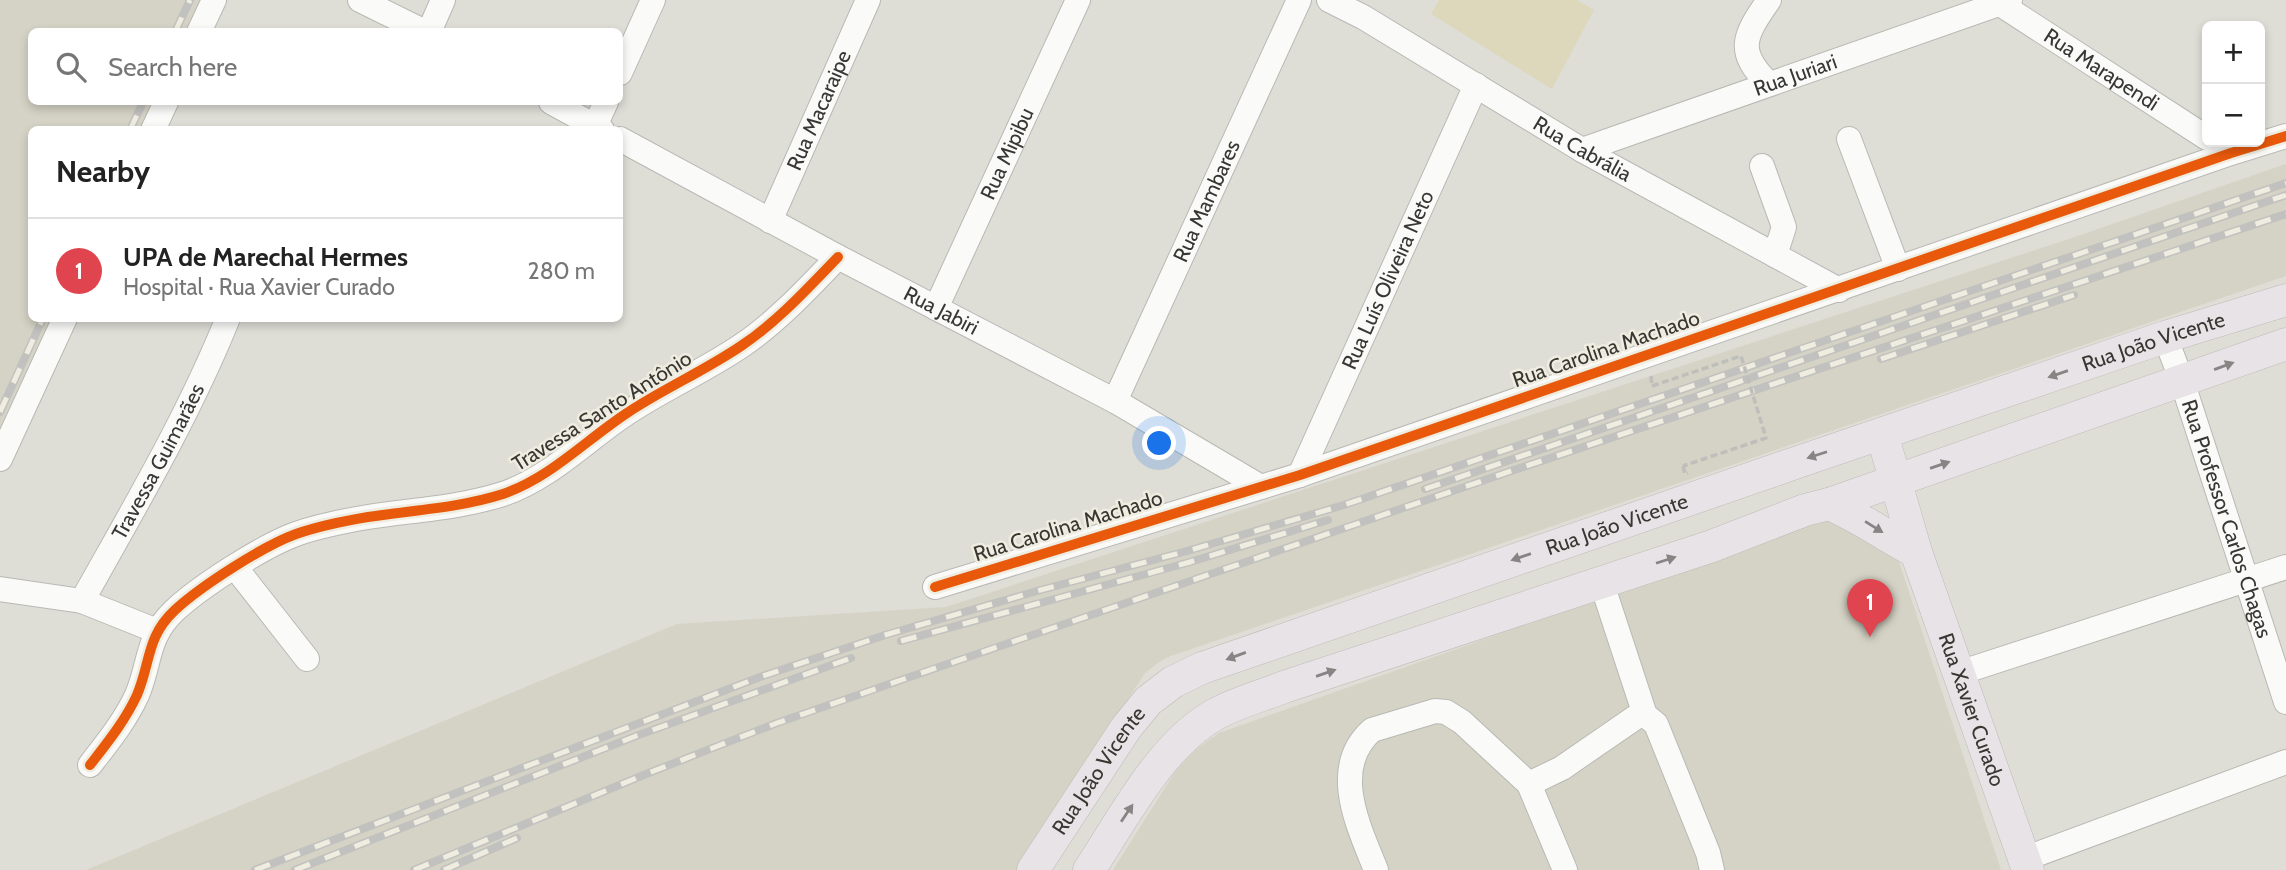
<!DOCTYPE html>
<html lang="en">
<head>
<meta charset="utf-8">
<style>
  body { margin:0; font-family:Cabin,sans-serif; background:#f2f2f2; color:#222 }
  .controls { position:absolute; right:21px; top:21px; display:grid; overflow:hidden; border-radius:10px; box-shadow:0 4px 10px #0003 }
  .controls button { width:63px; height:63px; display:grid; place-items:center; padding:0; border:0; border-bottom:2px solid #e0e0e0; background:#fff; color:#222; font:35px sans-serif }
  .you { position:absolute; left:1160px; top:444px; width:24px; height:24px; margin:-18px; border:5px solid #fff; border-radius:50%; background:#1a73e8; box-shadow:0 0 0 10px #1a73e833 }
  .badge { display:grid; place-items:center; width:46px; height:46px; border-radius:50%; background:#0f766e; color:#fff; font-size:23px; font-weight:700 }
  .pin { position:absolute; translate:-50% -58px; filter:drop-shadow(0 2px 4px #0008) }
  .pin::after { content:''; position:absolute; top:37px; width:24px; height:21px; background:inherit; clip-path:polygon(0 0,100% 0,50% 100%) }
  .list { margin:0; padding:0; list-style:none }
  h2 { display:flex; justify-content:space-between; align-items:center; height:91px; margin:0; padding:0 28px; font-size:30px }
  h2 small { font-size:23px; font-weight:400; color:#767676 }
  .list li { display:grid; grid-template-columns:46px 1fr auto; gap:21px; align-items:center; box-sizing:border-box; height:105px; padding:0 28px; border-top:2px solid #e0e0e0 }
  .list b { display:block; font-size:26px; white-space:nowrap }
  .list p { margin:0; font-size:23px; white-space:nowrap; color:#767676 }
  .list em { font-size:23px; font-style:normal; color:#767676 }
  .icon { flex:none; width:38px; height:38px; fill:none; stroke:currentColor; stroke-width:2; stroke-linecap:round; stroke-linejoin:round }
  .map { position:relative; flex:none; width:2286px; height:870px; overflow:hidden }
  .search { position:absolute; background:#fff; box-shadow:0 4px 10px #0003; left:28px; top:28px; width:595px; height:77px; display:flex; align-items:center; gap:18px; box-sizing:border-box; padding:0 24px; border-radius:10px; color:#767676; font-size:26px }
  .panel { position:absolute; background:#fff; box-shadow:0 4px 10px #0003; left:28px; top:126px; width:595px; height:196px; border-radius:10px }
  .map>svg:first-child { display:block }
</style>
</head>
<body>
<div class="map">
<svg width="2286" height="870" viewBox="0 0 2286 870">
  <rect width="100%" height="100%" fill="#deddd6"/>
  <path fill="#d5d3c5" d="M0 0H207L192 31 32 32V102H159L146 129 32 130V318L57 319 0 440Z
    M2286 164V276L1168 657 1159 662 1145 673 1132 693 1020 870H86L677 624 946 607 2069 239Z
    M1830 517 1899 562 2001 870H1113L1175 772 1195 750 1219 733Z"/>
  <path fill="#ddd8bc" d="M1439 0H1577L1594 10 1552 89 1431 14Z"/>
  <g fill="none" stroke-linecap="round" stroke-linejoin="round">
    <g stroke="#b9b9b4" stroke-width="26">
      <g id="minor">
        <path d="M360 0 425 32"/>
        <path id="s1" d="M1329 0 1363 17 1582 150 1839 290"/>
        <path id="s2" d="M1994 0 2207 138"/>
        <path d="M199 32 214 0"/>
        <path d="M429 32 443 0"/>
        <path d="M620 73 653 0"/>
        <path d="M1769 84C1735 51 1744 36 1769 0"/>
        <path d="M551 102 602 130"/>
        <path d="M595 126 606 102"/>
        <path d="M153 130 166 102"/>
        <path id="s3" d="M620 139 838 257 1115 401 1261 487"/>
        <path d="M1849 139 1898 269"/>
        <path id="s4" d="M1582 150 2010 0"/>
        <path d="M1762 166 1784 227 1775 255"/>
        <path id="s5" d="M770 221 868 0"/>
        <path id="s6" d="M936 308 1078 0"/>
        <path id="s7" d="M2165 337 2182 381 2286 702"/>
        <path id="s8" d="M1115 401 1299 0"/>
        <path d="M0 459 65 318"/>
        <path id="s9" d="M1300 475 1476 85"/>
        <path d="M235 567 307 659"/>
        <path d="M1601 581 1645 715"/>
        <path d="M935 587 1300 475 2231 153 2286 136"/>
        <path d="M0 589 82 601 157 631"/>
        <path id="s10" d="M82 601C134 508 188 417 228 318"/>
        <path d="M1959 673 2286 567"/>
        <path d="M90 765C107 743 125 721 137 695 151 662 146 637 175 610 201 586 263 546 296 534 319 526 344 521 368 517 413 510 459 508 503 494 550 478 586 440 627 413 663 389 704 371 741 346 777 322 808 288 838 257"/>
        <path d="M1529 784 1562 768 1636 717 1645 715 1656 724 1708 853 1712 870"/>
        <path d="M2024 859 2286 762"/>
        <path d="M1376 870C1359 827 1329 768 1372 730L1435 711 1446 712 1462 722 1529 784 1565 870"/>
      </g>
    </g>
    <g stroke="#bcbcb9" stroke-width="33">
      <g id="major">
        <path id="s11" d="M1882 434 1916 552 2028 870"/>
        <path d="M1829 504C1860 517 1887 537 1916 552"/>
        <path id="s12" d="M1033 870 1126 728 1148 701 1173 682 1202 668 1801 461 2165 337 2286 300"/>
        <path d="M1089 870C1123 819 1160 746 1214 715 1235 703 1261 696 1284 687L1712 546 1805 510 1829 504 2286 344"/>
      </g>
    </g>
    <path stroke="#bebebb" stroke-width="3.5" stroke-dasharray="7 3.5" stroke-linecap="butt" d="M1651 376 1652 386
      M1683 466 1685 474 1688 473"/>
    <use href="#minor" stroke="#fafaf9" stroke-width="24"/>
    <use href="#major" stroke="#e8e3e7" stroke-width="32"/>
    <g stroke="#c1c1bf" stroke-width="8">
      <path id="rail" d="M175 32 190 0
        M130 130 143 102
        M1881 359 2074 295
        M0 412 43 318
        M1425 489 2286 195
        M901 641 1190 562 1328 520
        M255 870 760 677 885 635 1037 591 1187 551 1344 505 2286 183
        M295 870 636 736 851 658
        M414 870 651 772 777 723 901 680 1514 470 2286 214
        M444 870 517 838"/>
    </g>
    <use href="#rail" stroke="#efece0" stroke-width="5" stroke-dasharray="16" stroke-linecap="butt"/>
    <path stroke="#bebebb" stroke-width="3.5" stroke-dasharray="7 3.5" stroke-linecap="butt" d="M1652 386 1741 356 1766 438 1683 466"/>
    <g stroke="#efece0" stroke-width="15">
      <path id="cycleway" d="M935 587 1300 475 2231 153 2286 136
        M90 765C107 743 125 721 137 695 151 662 146 637 175 610 201 586 263 546 296 534 319 526 344 521 368 517 413 510 459 508 503 494 550 478 586 440 627 413 663 389 704 371 741 346 777 322 808 288 838 257"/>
    </g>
    <use href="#cycleway" stroke="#e8590c" stroke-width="10"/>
  </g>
  <defs><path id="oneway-solid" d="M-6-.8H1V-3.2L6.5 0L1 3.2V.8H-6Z" transform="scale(1.75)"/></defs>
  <g fill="#878483">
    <use href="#oneway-solid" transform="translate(2224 366) rotate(-20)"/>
    <use href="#oneway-solid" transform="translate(2058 374) rotate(161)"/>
    <use href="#oneway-solid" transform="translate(1817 455) rotate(162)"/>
    <use href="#oneway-solid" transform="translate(1940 465) rotate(-19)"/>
    <use href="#oneway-solid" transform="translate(1874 527) rotate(32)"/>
    <use href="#oneway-solid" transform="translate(1521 557) rotate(161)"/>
    <use href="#oneway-solid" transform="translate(1666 560) rotate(-18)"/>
    <use href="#oneway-solid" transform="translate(1236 656) rotate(160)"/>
    <use href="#oneway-solid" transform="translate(1326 673) rotate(-19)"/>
    <use href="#oneway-solid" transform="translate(1127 813) rotate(-56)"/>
  </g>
  <g text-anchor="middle" stroke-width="5" stroke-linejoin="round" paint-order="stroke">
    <g font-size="21" fill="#383732" stroke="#efece0">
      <text dy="7" stroke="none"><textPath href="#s2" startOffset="128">Rua Marapendi</textPath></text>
      <text dy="7" stroke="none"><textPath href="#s4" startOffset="226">Rua Juriari</textPath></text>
      <text dy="7" stroke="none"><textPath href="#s5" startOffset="121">Rua Macaraipe</textPath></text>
      <text dy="7" stroke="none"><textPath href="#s1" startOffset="294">Rua Cabrália</textPath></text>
      <text dy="7" stroke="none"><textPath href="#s6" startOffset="170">Rua Mipibu</textPath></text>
      <text dy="7" stroke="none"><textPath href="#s8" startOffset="220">Rua Mambares</textPath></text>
      <text dy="7" stroke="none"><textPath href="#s9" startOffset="214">Rua Luís Oliveira Neto</textPath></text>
      <text dy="7" stroke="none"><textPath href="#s3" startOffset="364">Rua Jabiri</textPath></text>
      <text dy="7" stroke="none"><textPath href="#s12" startOffset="1274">Rua João Vicente</textPath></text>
      <text transform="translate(1606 349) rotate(-19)" y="7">Rua Carolina Machado</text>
      <text transform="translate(602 411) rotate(-32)" y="7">Travessa Santo Antônio</text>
      <text dy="7" stroke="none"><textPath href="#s10" startOffset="159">Travessa Guimarães</textPath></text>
      <text dy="7" stroke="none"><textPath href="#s7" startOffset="192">Rua Professor Carlos Chagas</textPath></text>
      <text dy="7" stroke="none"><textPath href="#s12" startOffset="707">Rua João Vicente</textPath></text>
      <text transform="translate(1068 526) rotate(-17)" y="7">Rua Carolina Machado</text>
      <text dy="7" stroke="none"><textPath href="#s11" startOffset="290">Rua Xavier Curado</textPath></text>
      <text dy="7" stroke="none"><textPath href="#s12" startOffset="119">Rua João Vicente</textPath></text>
    </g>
  </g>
</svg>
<div class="controls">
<button>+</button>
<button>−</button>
</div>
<div class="you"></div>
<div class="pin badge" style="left:1870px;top:637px;background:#e0444e">1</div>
<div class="search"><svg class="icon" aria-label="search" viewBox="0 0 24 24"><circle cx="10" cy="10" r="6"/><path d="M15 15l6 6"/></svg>Search here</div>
<section class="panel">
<h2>Nearby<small></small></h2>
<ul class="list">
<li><span class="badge" style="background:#e0444e">1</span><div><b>UPA de Marechal Hermes</b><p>Hospital · Rua Xavier Curado</p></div><em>280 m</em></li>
</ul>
</section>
</div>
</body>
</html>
